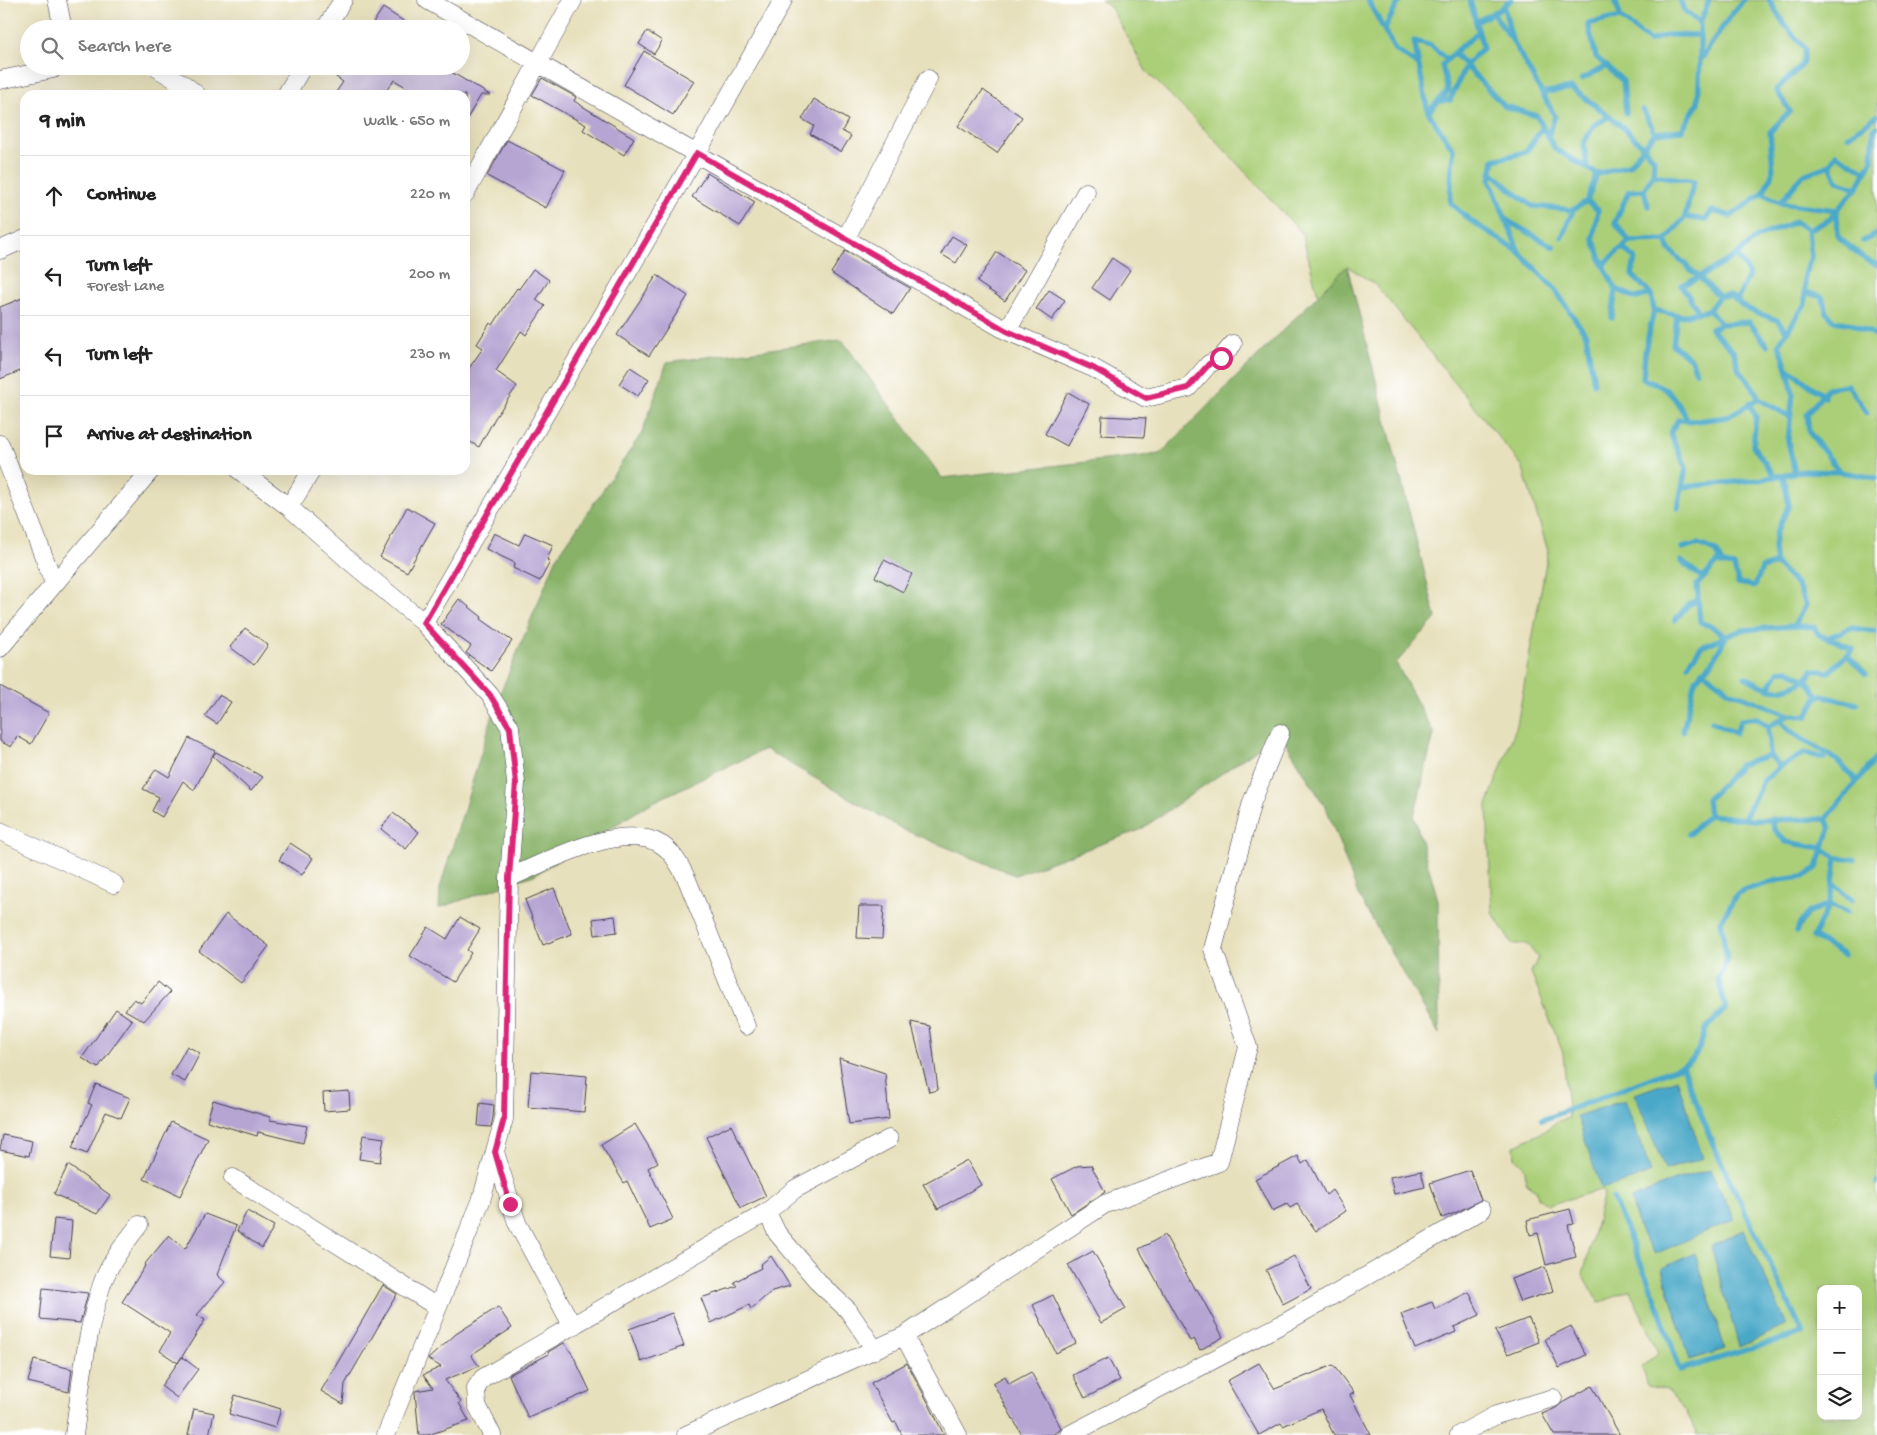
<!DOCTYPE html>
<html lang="en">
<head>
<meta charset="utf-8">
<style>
  body { margin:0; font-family:"Gochi Hand",sans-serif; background:#f6f6f6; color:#222 }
  .controls { position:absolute; right:15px; bottom:15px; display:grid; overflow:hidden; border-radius:10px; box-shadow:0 5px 20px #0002 }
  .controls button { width:45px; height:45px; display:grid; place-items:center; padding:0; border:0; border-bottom:1px solid #e0e0e0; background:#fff; color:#222; font:25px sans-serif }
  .stop { position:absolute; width:15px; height:15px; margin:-11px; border:4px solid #db2777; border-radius:50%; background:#fff }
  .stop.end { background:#db2777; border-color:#fff; box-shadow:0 1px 5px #0008 }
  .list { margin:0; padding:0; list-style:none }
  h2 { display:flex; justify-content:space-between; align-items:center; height:65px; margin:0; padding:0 20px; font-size:21px }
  h2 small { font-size:16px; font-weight:400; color:#767676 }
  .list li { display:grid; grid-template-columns:32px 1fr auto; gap:15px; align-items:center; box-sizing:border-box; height:80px; padding:0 20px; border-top:1px solid #e0e0e0 }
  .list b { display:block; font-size:19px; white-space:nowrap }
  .list p { margin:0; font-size:16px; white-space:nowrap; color:#767676 }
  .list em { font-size:16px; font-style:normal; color:#767676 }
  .icon { flex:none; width:28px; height:28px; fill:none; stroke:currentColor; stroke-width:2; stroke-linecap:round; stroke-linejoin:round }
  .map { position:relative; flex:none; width:1877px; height:1435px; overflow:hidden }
  .search { position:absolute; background:#fff; box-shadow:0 5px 20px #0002; left:20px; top:20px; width:450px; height:55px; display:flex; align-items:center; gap:12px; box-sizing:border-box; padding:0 18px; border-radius:28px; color:#767676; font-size:19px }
  .panel { position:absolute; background:#fff; box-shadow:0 5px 20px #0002; left:20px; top:90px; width:450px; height:385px; border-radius:15px }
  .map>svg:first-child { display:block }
</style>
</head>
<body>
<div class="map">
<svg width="1877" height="1435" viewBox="0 0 1877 1435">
  <rect width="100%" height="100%" fill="#fff"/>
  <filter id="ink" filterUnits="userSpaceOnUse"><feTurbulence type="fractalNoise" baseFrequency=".02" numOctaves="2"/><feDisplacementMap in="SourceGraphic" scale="10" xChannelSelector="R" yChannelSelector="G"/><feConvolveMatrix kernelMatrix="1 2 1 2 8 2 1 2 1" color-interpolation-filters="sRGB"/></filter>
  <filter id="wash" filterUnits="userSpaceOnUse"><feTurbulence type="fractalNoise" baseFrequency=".0096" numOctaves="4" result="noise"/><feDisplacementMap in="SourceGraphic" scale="20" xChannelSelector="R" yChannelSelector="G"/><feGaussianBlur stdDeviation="1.12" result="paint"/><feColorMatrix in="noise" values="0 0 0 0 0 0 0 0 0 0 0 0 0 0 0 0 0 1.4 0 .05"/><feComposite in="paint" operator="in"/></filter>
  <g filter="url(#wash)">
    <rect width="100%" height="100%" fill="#e7e0bc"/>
    <path fill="#abcf78" stroke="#66785a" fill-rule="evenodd" d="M1101 0H1877V1435H1697L1686 1411 1667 1390 1648 1386 1642 1366 1658 1353 1630 1290 1599 1303 1583 1275 1604 1193 1600 1190 1548 1205 1538 1198 1537 1191 1526 1183 1525 1168 1515 1158 1514 1146 1541 1133 1558 1121 1569 1118 1563 1053 1531 972 1538 958 1527 944H1512L1492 912 1487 805 1517 725 1548 551 1522 466 1376 285 1347 266 1318 295 1302 233 1220 145 1146 71 1111 8ZM1710 1170 1655 1254 1639 1229 1631 1199 1675 1180ZM1695 1253 1725 1349 1690 1360 1662 1269ZM1821 1289H1858V1416H1821Z"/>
    <path fill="#88b268" stroke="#556a52" d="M1347 266 1436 618 1396 663 1434 734 1414 816 1438 900 1439 1034 1359 897 1327 810 1280 733 1140 830 1015 875 904 830 765 749 651 803 534 875 439 908 440 888 497 701 557 557 642 433 667 362 842 340 942 478 1160 454Z"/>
    <path fill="#49a8c8" stroke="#366582" d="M1677 1079 1703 1158 1665 1170 1635 1094Z
      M1625 1100 1651 1172 1635 1179 1601 1189 1577 1116Z
      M1710 1170 1735 1219 1655 1254 1639 1229 1631 1199 1675 1180Z
      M1743 1230 1787 1325 1739 1347 1711 1246Z
      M1695 1253 1725 1349 1689 1360 1662 1268Z"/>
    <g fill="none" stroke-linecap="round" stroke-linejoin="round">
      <path stroke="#49a8c8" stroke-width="5.5" d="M1368 0 1395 50 1417 64
        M1615 0 1621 18 1649 41 1667 35H1700
        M1680 0 1684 10 1700 23V61
        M1504 7 1512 40 1555 116 1548 137
        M1493 13 1509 36
        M1621 18 1607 19 1588 24 1596 57 1623 81 1626 113
        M1476 22 1499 10 1511 0
        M1700 23 1709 0
        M1384 30 1397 5 1401 0
        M1478 32 1454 53 1504 106 1537 116 1555 149 1597 174 1587 201 1573 210 1562 237
        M1447 60 1431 46 1414 41 1428 112 1453 149 1450 203 1471 221 1519 252 1554 288 1586 335 1594 383
        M1582 79 1607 66
        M1542 93 1571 88C1602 110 1630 130 1654 159L1653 175 1694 181 1685 217 1666 240 1669 249 1719 296 1709 310 1721 324 1749 322 1767 345
        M1439 101 1450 100 1466 65 1483 48 1470 0
        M1643 110 1655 133
        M1428 112 1448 91 1442 65 1454 53
        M1877 127 1874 129 1872 160 1857 188 1837 210 1838 237 1865 259 1877 265
        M1848 136 1877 116
        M1830 165 1837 181 1857 188
        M1587 168 1584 143 1594 125 1610 116
        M1492 172 1509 188 1532 206 1573 210
        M1597 174 1629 165 1655 133 1682 130 1698 103 1700 61 1730 16 1744 0
        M1644 190 1629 191 1615 222 1629 241 1666 240
        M1763 193 1773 172 1770 132 1790 111 1776 90 1802 65 1805 49 1784 24 1769 0
        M1587 201 1598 210 1593 238 1603 265 1616 289 1612 318
        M1780 203 1803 175 1830 165 1836 154 1866 172
        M1648 206 1644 190 1653 175
        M1685 217 1705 220 1712 211 1731 216 1763 193 1780 203 1837 210 1829 220 1808 230 1811 257 1805 275V304L1779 344 1787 368 1825 397
        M1506 220 1554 247
        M1629 241 1622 248 1635 258 1632 275 1651 294
        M1863 241 1877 234
        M1519 252 1490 180 1494 160 1526 152 1543 127
        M1603 265 1622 248
        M1616 289 1636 298 1651 294 1654 310
        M1805 292 1822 297 1827 313 1834 321 1852 324 1877 336
        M1719 296H1730L1749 310 1777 320 1787 332
        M1737 301 1749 274 1737 255 1757 237 1785 226 1795 221 1808 230
        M1699 312 1681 285C1702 278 1718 266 1737 255
        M1677 315 1673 345 1691 359 1696 372
        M1787 368 1793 393 1788 441 1795 473
        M1759 399 1789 416
        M1749 404 1756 416 1753 446 1775 477
        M1688 420C1672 394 1672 389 1643 379L1645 351 1654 310 1682 316 1709 310
        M1840 472 1809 432 1807 414 1828 388 1848 385 1867 413
        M1783 475 1789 505 1776 533 1774 547 1776 564 1798 586 1806 605 1794 626
        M1682 487 1686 468 1670 433 1678 420 1697 421 1727 417 1759 399 1753 387 1739 370 1734 352 1711 329 1721 324
        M1678 508 1682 487 1758 480 1803 471 1840 472 1877 478
        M1682 548 1698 544 1716 551 1722 564
        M1681 561 1703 578
        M1675 620 1688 605 1698 600
        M1827 638 1850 628 1875 631
        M1847 655 1866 674
        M1688 665 1701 647 1742 630 1794 626 1814 627 1819 635 1836 641 1853 649 1829 672 1812 670 1806 680 1818 695 1807 716 1789 715 1768 727 1770 755 1740 765 1727 780 1707 799 1709 815 1689 834
        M1703 671 1729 691 1789 715
        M1745 677C1774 692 1777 695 1806 680
        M1768 689 1779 671 1788 670 1806 680
        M1818 695 1857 704
        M1780 720C1793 737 1813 744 1831 756 1840 762 1848 772 1856 780
        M1712 722 1735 733 1741 720 1757 718 1768 727
        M1683 731 1695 680 1712 663 1726 637 1713 627 1700 622 1697 585 1717 563 1734 566 1738 583 1755 586 1762 568 1776 564
        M1780 767 1804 753 1824 758
        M1709 815 1753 820 1826 819 1877 757
        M1744 819 1763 781 1780 767 1770 755
        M1772 819 1774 829 1786 842 1822 848 1836 858 1854 859
        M1836 858 1833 883 1852 900
        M1833 883 1829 905 1847 912
        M1829 905 1813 937 1844 955
        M1796 932C1805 913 1808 910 1829 905
        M1877 1069 1874 1074 1877 1084
        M1542 1120 1682 1066
        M1877 1182V1183
        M1613 1198 1655 1297 1680 1370 1803 1333 1714 1147 1682 1066 1692 1060 1700 1047 1705 1030 1726 1008 1718 979 1727 961 1721 921 1737 894 1747 889 1779 880 1803 877 1817 868 1830 828 1826 819"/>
    </g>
    <g id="blocks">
      <path fill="#b6a4d3" d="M383 8 416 29H369Z
        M647 31 662 41 654 54 639 44Z
        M644 51 694 81 673 115 624 85Z
        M343 66H441L490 95H481L465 122V95H420L394 80 383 95H334L343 82 336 77Z
        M542 78 576 97 574 101 634 138 624 155 583 130 586 125 532 95Z
        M983 90 1022 117 997 153 958 126Z
        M814 99 848 120 842 131 851 136 841 152 810 134 814 126 802 119Z
        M507 140 565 170 546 208 487 176Z
        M707 173 755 202 740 226 692 197Z
        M952 236 967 245 956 263 941 254Z
        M845 251 910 288 893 314 831 273Z
        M997 252 1025 270 1005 301 977 282Z
        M1112 258 1130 270 1110 300 1092 288Z
        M533 269 549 280 536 300 545 306 526 335 521 331 496 371 517 386 495 418 479 447 465 439V374L483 348 477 344 490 323 493 325 517 288 519 289Z
        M657 275 688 296 649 356 617 335Z
        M1049 290 1065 300 1052 320 1036 309Z
        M25 297V369L0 379V307Z
        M630 367 649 379 638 396 619 384Z
        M1068 392 1089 404 1067 446 1045 434Z
        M1102 416 1146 418 1144 437 1101 435Z
        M407 507 435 523 407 572 380 557Z
        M494 533 519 545 525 533 553 545 547 560 550 562 540 581 513 568 515 563 486 549Z
        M884 560 912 574 903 592 875 577Z
        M459 599 482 617 481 619 512 641 491 671 466 653 471 646 441 624Z
        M245 628 268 645 254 665 230 647Z
        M0 686 49 713 31 744 17 736 11 747 0 741Z
        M219 695 231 702 217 724 205 716Z
        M189 738 215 751 194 790 183 781 162 817 152 811 159 797 143 789 156 769 169 777Z
        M216 752 263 777 251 791 213 756Z
        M393 813 419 832 406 849 381 829Z
        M290 843 313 858 302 875 279 860Z
        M554 888 572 934 543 945 525 900Z
        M859 906H884L882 939 857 938Z
        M226 914 269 946 241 983 199 951Z
        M615 916 617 932 595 935 593 919Z
        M460 917 480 929 467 950 471 953 453 982 410 956 428 927 447 939Z
        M158 982 170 992 144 1021 125 1010 134 999 141 1003Z
        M116 1009 132 1020 98 1068 82 1058Z
        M911 1022 930 1026 938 1090 929 1092Z
        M187 1046 200 1053 185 1082 171 1075Z
        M839 1058 885 1073 889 1119 849 1124Z
        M531 1071 587 1076 584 1112 528 1107Z
        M96 1084 130 1098 121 1118 106 1112 87 1154 72 1148 92 1105 88 1103Z
        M349 1091 350 1109 324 1111 323 1093Z
        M213 1100 270 1117V1120L307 1126 303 1143 258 1132 257 1136 207 1121Z
        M480 1103 494 1105 493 1117 491 1127 478 1126Z
        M171 1122 208 1139 180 1196 144 1179Z
        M635 1124 658 1162 648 1168 673 1219 650 1229 627 1181 624 1183 601 1145Z
        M731 1125 766 1196 741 1208 706 1137Z
        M3 1135 32 1141 29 1156 0 1150Z
        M363 1135 384 1138 380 1162 359 1159Z
        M1298 1156 1302 1164 1308 1160 1326 1195 1332 1190 1346 1211 1316 1231 1297 1204 1290 1208 1287 1204 1272 1211 1255 1179Z
        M967 1160 981 1185 938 1209 923 1184Z
        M68 1165 110 1195 97 1214 54 1194Z
        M1091 1165 1105 1192 1071 1214 1052 1179 1077 1166Z
        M1470 1170 1481 1200 1455 1213 1442 1218 1430 1183Z
        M1421 1171 1425 1187 1394 1194 1390 1177Z
        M1570 1209 1574 1224 1568 1225 1576 1257 1546 1265 1538 1233 1530 1235 1527 1220Z
        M247 1211 274 1226 262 1248 237 1231Z
        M205 1214 236 1226 217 1275 225 1282 197 1315 205 1320 178 1363 160 1351 170 1333 122 1302 145 1266 144 1265 169 1235 185 1249Z
        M54 1219 72 1221 69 1258 50 1256Z
        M1165 1235 1195 1290 1197 1289 1223 1337 1200 1350 1194 1339 1190 1341 1139 1249Z
        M1093 1251 1126 1309 1101 1323 1068 1265Z
        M771 1256 790 1286 772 1291 751 1309 749 1305 711 1323 701 1298 737 1286 734 1282 761 1268 760 1265Z
        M1294 1256 1311 1289 1283 1304 1266 1270Z
        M1545 1267 1553 1291 1520 1302 1511 1279Z
        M383 1285 397 1294 345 1384 343 1404 321 1391Z
        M43 1288 88 1293 80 1323 40 1319Z
        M1469 1292 1480 1315 1454 1327 1456 1332 1415 1349 1401 1314 1432 1302 1435 1309Z
        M1053 1295 1076 1343 1056 1353 1033 1305Z
        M498 1307 512 1328 471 1355 479 1366 445 1380 461 1402 459 1403 469 1421 428 1435H419L415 1393V1391L433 1388 423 1375 441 1367 428 1359 456 1334Z
        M672 1313 684 1346 641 1362 629 1329Z
        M1529 1318 1539 1342 1508 1354 1495 1331Z
        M1571 1326 1586 1355 1559 1368 1545 1339Z
        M564 1343 573 1355 590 1391 528 1418 509 1375 549 1354 548 1352Z
        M182 1357 198 1369 177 1398 161 1386Z
        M1108 1358 1120 1380 1085 1398 1073 1375Z
        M34 1360 72 1369 69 1392 28 1382Z
        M907 1363 929 1404 944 1435H902L896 1422 893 1423 871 1383Z
        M1259 1363 1275 1389 1333 1365 1354 1393 1350 1395 1371 1435H1334L1321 1409 1283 1426 1281 1423 1259 1435 1227 1381Z
        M1031 1372 1061 1428 1059 1431 1052 1435H1022L993 1383 1005 1376 1009 1384Z
        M1592 1386 1620 1435H1554L1542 1414 1556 1408 1562 1403Z
        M235 1395 281 1409 275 1428 229 1414Z
        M194 1409 214 1413 209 1435H188Z"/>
    </g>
  </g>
  <g filter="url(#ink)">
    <use href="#blocks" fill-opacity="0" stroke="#403e4e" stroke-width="1"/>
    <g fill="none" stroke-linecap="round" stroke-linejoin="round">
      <g stroke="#403e4e" stroke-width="19">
        <path id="street" d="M57 0 63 29
          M427 0 1007 331 1093 368 1146 398 1188 388 1209 364 1221 358 1233 344
          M325 29 343 0
          M154 66 186 86 197 95
          M0 80 53 69 56 66
          M286 95 303 66
          M465 194 573 0
          M846 238 928 79
          M0 250 25 239
          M1007 331 1086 192
          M0 444 54 583
          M239 470 289 507 346 558 424 623 490 695 510 727 516 783 509 878 504 1119 481 1201 386 1435
          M289 507 312 470
          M424 623 697 153 783 0
          M0 648 151 470
          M0 831 114 884
          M509 878C547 861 623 820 662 845 674 853 682 869 688 882L746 1026
          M495 1152 517 1223 573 1327
          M233 1178 437 1307
          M767 1212 795 1189 889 1139
          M904 1336 1105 1204 1219 1162 1248 1047 1213 949 1252 802 1280 733
          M74 1435C81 1386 86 1331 102 1284 110 1262 125 1243 139 1225
          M492 1435 477 1405 476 1388 483 1378 767 1212 777 1233 821 1285 848 1310 875 1350
          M686 1435 904 1336 958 1435
          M1069 1435 1286 1322 1482 1210
          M1459 1435 1496 1415 1553 1398"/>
      </g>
      <use href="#street" stroke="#fff" stroke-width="18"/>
    </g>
  </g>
  <g fill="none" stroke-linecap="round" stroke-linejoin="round" filter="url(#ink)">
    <path stroke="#db2777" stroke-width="6" d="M510 1204 495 1152 504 1119 509 878 516 783 510 728 490 695 424 623 697 153 1007 331 1093 368 1146 398 1188 388 1209 364 1221 358"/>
  </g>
</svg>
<div class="controls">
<button>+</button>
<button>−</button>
<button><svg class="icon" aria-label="layers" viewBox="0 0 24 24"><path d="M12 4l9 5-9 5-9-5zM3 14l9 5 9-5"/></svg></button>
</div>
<div class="stop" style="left:1221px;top:358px"></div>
<div class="stop end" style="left:510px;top:1204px"></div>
<div class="search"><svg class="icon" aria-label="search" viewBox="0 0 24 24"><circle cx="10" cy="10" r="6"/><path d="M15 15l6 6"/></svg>Search here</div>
<section class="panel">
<h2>9 min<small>Walk · 650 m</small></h2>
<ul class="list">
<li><svg class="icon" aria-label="ahead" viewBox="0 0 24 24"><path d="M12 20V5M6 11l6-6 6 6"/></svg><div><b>Continue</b></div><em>220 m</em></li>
<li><svg class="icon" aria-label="left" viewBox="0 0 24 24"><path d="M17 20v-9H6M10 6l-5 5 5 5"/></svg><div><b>Turn left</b><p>Forest Lane</p></div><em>200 m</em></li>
<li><svg class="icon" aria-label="left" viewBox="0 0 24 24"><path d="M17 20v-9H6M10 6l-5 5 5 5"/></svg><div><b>Turn left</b></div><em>230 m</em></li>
<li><svg class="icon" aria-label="arrive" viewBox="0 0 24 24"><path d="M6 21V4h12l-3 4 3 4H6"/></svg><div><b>Arrive at destination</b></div></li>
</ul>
</section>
</div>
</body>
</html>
